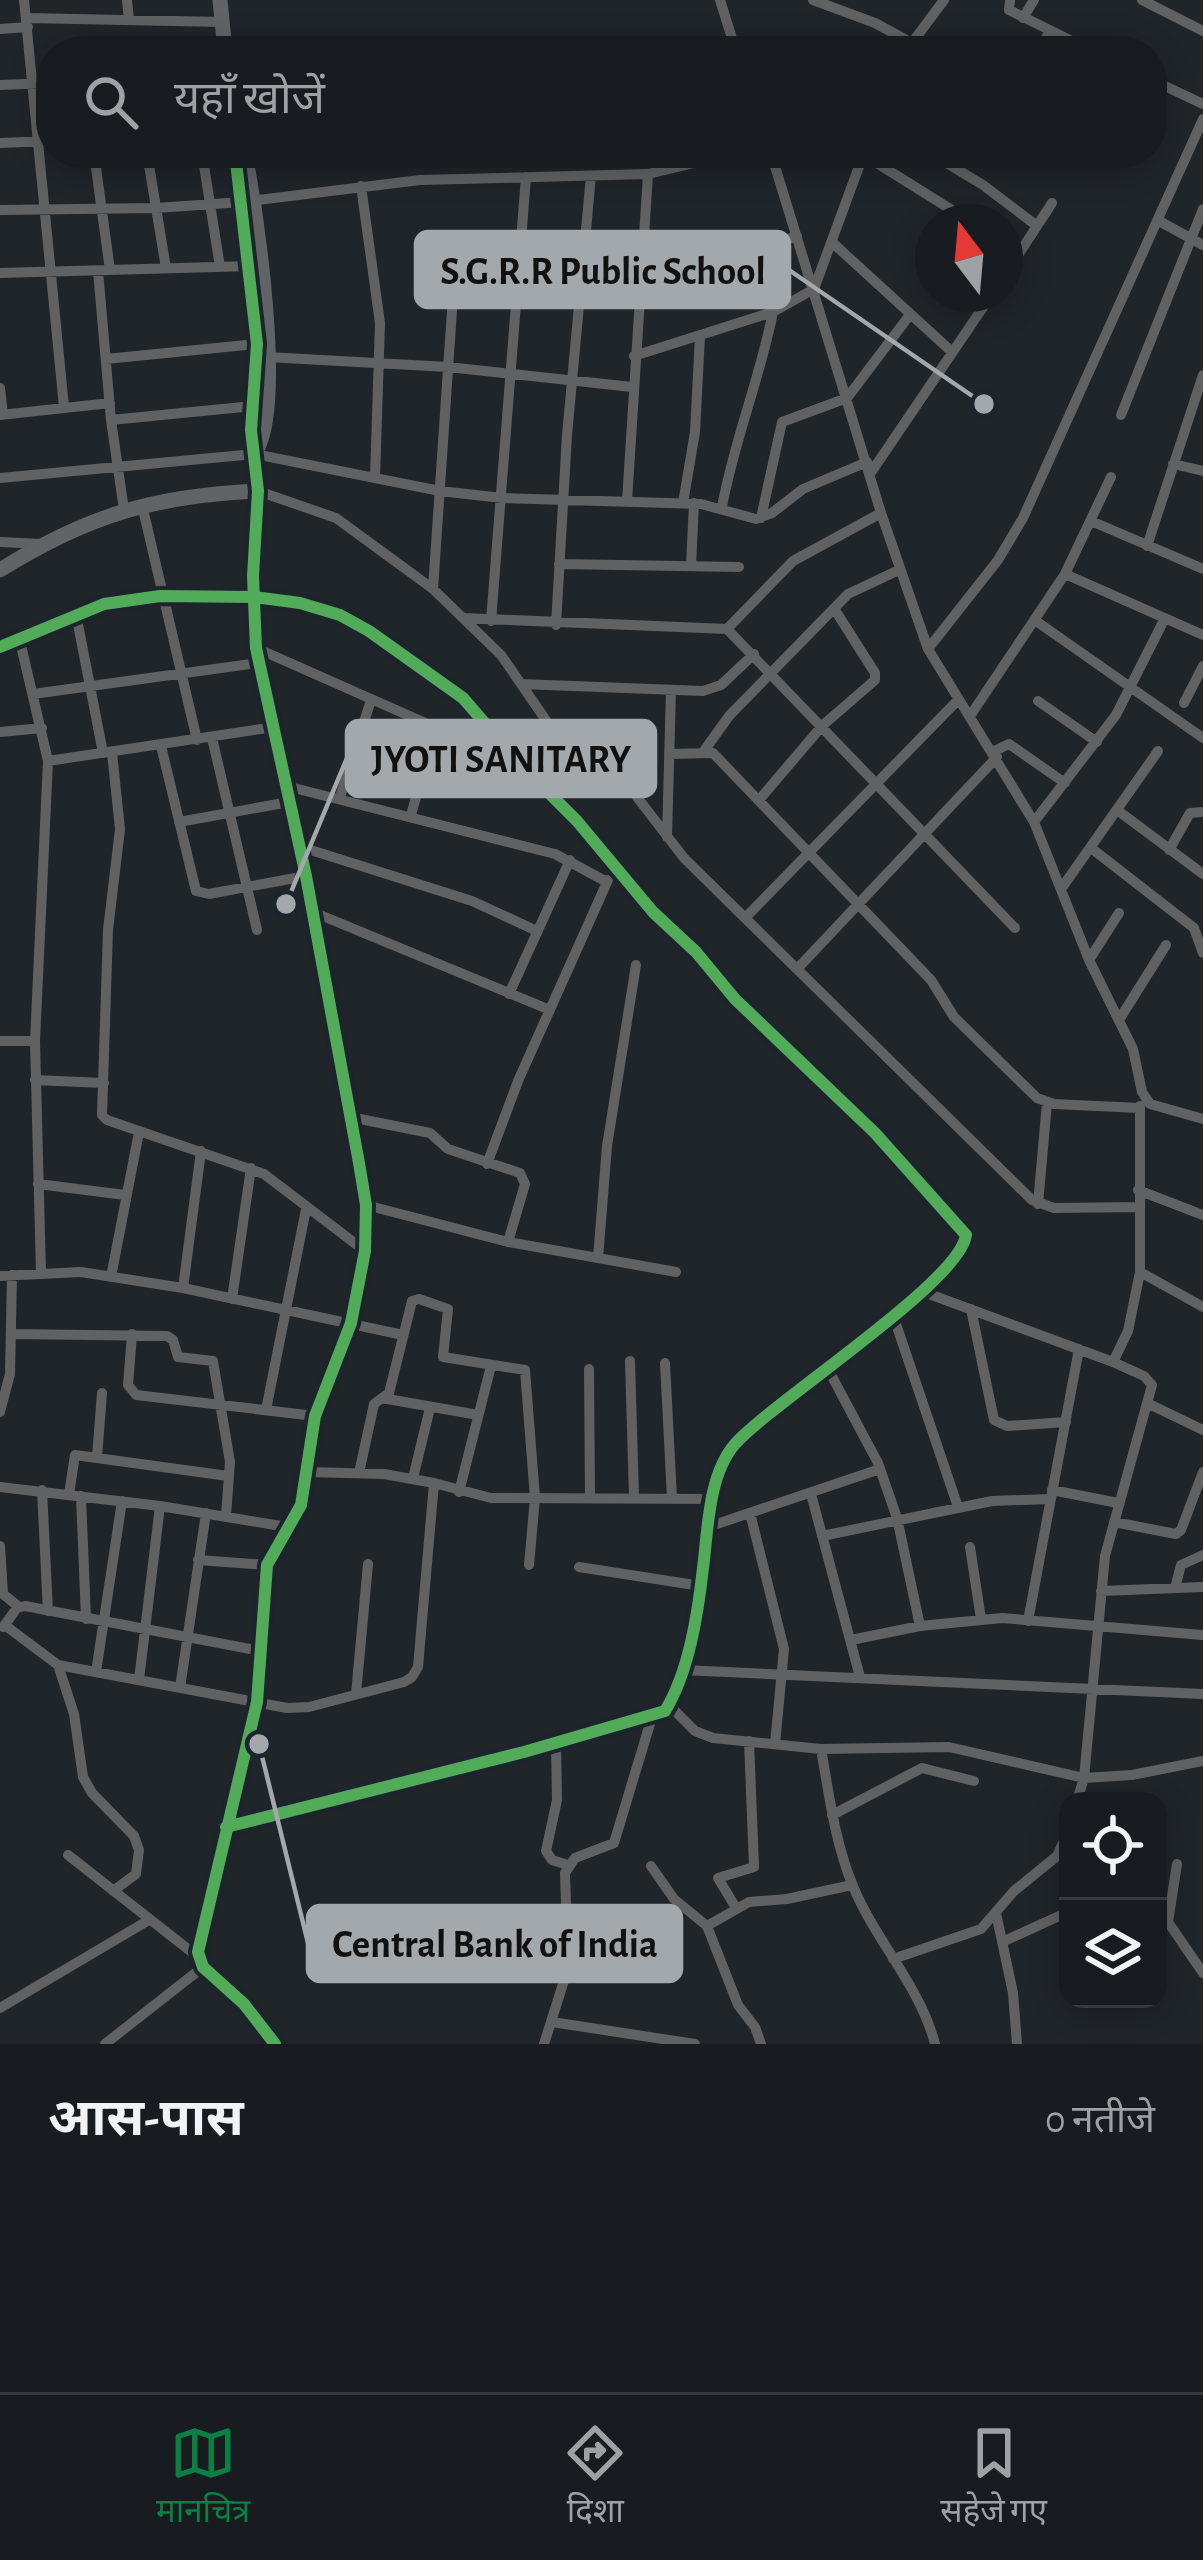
<!DOCTYPE html>
<html lang="hi">
<head>
<meta charset="utf-8">
<style>
  body { margin:0; font-family:"Alegreya Sans","Noto Sans Devanagari",sans-serif; background:#25292d; color:#f1f3f6 }
  .controls { position:absolute; right:36px; bottom:36px; display:grid; overflow:hidden; border-radius:24px; box-shadow:0 6px 30px #0003 }
  .controls button { width:108px; height:108px; display:grid; place-items:center; padding:0; border:0; border-bottom:3px solid #363a3e; background:#181c20; color:#f1f3f6; font:60px sans-serif }
  .compass { position:absolute; left:915px; top:204px; width:108px; height:108px; border-radius:50%; background:#181c20; box-shadow:0 6px 30px #0003; rotate:344deg }
  .list { margin:0; padding:0; list-style:none }
  h2 { display:flex; justify-content:space-between; align-items:center; height:156px; margin:0; padding:0 48px; font-size:51px }
  h2 small { font-size:39px; font-weight:400; color:#9fa1a5 }
  .icon { flex:none; width:66px; height:66px; fill:none; stroke:currentColor; stroke-width:2; stroke-linecap:round; stroke-linejoin:round }
  .map { position:relative; flex:none; width:1203px; height:2044px; overflow:hidden }
  .search { position:absolute; background:#181c20; box-shadow:0 6px 30px #0003; left:36px; right:36px; top:36px; height:132px; display:flex; align-items:center; gap:30px; box-sizing:border-box; padding:0 42px; border-radius:48px; color:#9fa1a5; font-size:45px }
  .sheet { height:348px; background:#181c20 }
  nav { display:flex; justify-content:space-around; align-items:center; box-sizing:border-box; height:168px; border-top:3px solid #363a3e; background:#181c20; font-size:33px; color:#9fa1a5 }
  nav a { display:grid; justify-items:center; gap:6px }
  nav .on { color:#0b8043 }
  .map>svg:first-child { display:block }
</style>
</head>
<body>
<div class="map">
<svg width="1203" height="2044" viewBox="0 0 1203 2044">
  <rect width="100%" height="100%" fill="#20252a"/>
  <g fill="none" stroke-linecap="round" stroke-linejoin="round">
    <path stroke="#606163" stroke-width="10" d="M24 0 64 407
      M127 0 129 20
      M720 0 736 51
      M813 0 875 23 910 42
      M1010 0 1009 10 1092 51
      M1142 0 1203 31
      M26 18 223 22
      M1023 18 1034 0
      M0 29 28 27
      M906 51 944 0
      M1038 51 1050 31
      M1152 80 1203 104
      M0 85 51 83
      M0 143 51 141
      M94 153 110 270
      M147 153 166 268
      M202 153 220 267
      M771 153 881 513 928 649 1034 822 1089 960 1133 1049 1142 1092 1150 1104 1203 1119
      M930 153 983 185 1037 226
      M864 155 971 222
      M361 186 380 323 375 478
      M0 210 156 208 242 202 420 180 648 174 736 153
      M1159 221 1203 245
      M834 244 951 351
      M98 271 111 420 124 510
      M0 273 251 266
      M1005 275 1052 203
      M639 288 797 236
      M634 356 773 312 814 289 864 153
      M267 357 448 367 632 387
      M106 359 257 344
      M0 388 3 414
      M0 415 110 403
      M1121 415 1203 209
      M111 420 253 406
      M1173 464 1203 471
      M870 474 992 294
      M0 478 254 454 440 491 502 498 701 504 756 519 772 513 803 489 867 462
      M258 491 336 518 433 589 501 655 550 726 588 749 630 788 684 858 1032 1200 1054 1208 1138 1207
      M627 501 648 174
      M683 503 695 432 700 336
      M142 505 197 740
      M722 507C734 441 760 378 773 312
      M761 518 782 422 847 398 909 316
      M1091 521 1203 569
      M0 542 42 544
      M1147 546 1203 375
      M559 564 739 567
      M691 566 694 503
      M1065 574 1203 635
      M433 589 456 252 459 245 467 243 523 248
      M76 614 103 753
      M463 618 727 629 1015 928
      M491 621 526 177
      M1036 621 1203 738
      M556 625 567 435 591 176
      M727 629 793 561 881 513
      M19 637 48 761 35 1041 41 1273
      M0 647 104 604 160 596 254 597 300 603 340 615 369 631 463 698 520 764 577 821 653 912 696 952 735 999 875 1133 966 1235C960 1282 775 1400 735 1444 708 1475 708 1530 703 1568 698 1613 689 1672 665 1711L524 1752 226 1827
      M256 648 516 763
      M928 649 998 560 1023 518 1203 119
      M521 684 703 691 721 685 754 654
      M33 694 258 663
      M1038 701 1097 742
      M1184 703 1203 666
      M970 716 1065 574 1111 477
      M0 732 42 728
      M212 738 257 930
      M161 746 196 891 209 894 306 876
      M704 751 729 716 848 594 899 570
      M994 751 1009 744 1065 783
      M112 753 120 829 108 930 102 1115 107 1120 264 1174 365 1251
      M669 754 713 753 931 980 954 1017 1037 1098 1054 1104 1139 1108
      M48 761 274 727
      M286 786 555 854 607 882
      M340 797 371 700
      M759 800 822 726 875 680V673L835 610
      M1117 810 1203 874
      M411 815 435 730
      M179 822 289 802
      M1034 822 1116 715 1165 618
      M667 837 671 690
      M298 846 472 901 537 931
      M1091 848 1194 928 1203 953
      M1169 850 1190 813 1203 812
      M1061 889 1158 751
      M313 912 550 1010
      M746 917 958 700
      M1089 960 1119 913
      M798 968 997 757
      M509 994 570 860
      M1119 1020 1166 945
      M0 1041H35
      M35 1080 104 1083
      M350 1117 430 1133 448 1149 520 1173 525 1184 508 1242
      M487 1164 518 1081 608 880
      M38 1184 125 1195
      M1138 1190 1203 1215
      M1038 1204 1047 1103
      M366 1205 508 1242 676 1272
      M598 1258 607 1146 636 965
      M1140 1272 1203 1307
      M0 1276 81 1272 183 1288 403 1335
      M111 1277 139 1132
      M183 1288 201 1151
      M921 1291 1113 1362 1144 1376 1152 1385 1105 1556 1084 1778 1077 1801
      M232 1299 251 1168
      M971 1309 994 1420 1007 1426 1066 1422
      M893 1315 958 1507
      M11 1334 167 1336 173 1340 178 1357 213 1361 230 1462 226 1515
      M132 1334 128 1385 136 1395 315 1416
      M630 1361 634 1497
      M1113 1362 1128 1331 1140 1272V1106
      M665 1363 672 1498
      M589 1369 590 1498
      M828 1369 878 1463 897 1518 920 1626
      M382 1398 478 1415
      M1149 1404 1203 1430
      M266 1410 306 1209
      M0 1412 10 1374 12 1275
      M97 1457 102 1393
      M359 1473 374 1404 389 1393 412 1301 419 1299 448 1309 443 1357 525 1370 535 1498 529 1565
      M413 1478 430 1408
      M434 1483 491 1498 712 1499
      M0 1487 160 1506 287 1527
      M42 1490 48 1611
      M1052 1490 1118 1503
      M459 1492 491 1366
      M69 1494 75 1455 228 1476
      M811 1494 860 1677
      M81 1496 86 1619
      M750 1513 784 1649 775 1744
      M1114 1522 1176 1534 1181 1530 1203 1472
      M708 1527 880 1469
      M822 1536 992 1501 1050 1499
      M0 1546 3 1594 19 1607
      M970 1547 981 1619
      M198 1560 267 1565
      M579 1567 701 1586
      M1175 1588 1181 1565 1203 1555
      M1101 1591 1203 1587
      M1028 1621 1079 1349
      M6 1626 58 1665 287 1708 309 1707 404 1682 412 1677 418 1667 434 1483 384 1474 307 1472
      M3 1627 17 1608 25 1606 261 1651
      M851 1640 920 1626 1002 1618 1203 1635
      M58 1665 74 1714 83 1777 92 1793 134 1836 139 1850 136 1874 113 1891
      M682 1670 1203 1694
      M96 1672 122 1501
      M139 1680 160 1506
      M180 1688 206 1513
      M356 1694 368 1564
      M669 1705 695 1731 713 1738 821 1749 949 1747 1084 1778 1132 1775 1203 1761
      M556 1743 557 1800 546 1851 552 1860 568 1865
      M821 1749C829 1794 835 1843 853 1886 875 1940 920 1986 935 2044
      M832 1815 922 1768 974 1781
      M68 1855 198 1957
      M1177 1864 1168 1922 1203 1973
      M651 1866 674 1899 707 1926 738 2005 755 2027 761 2044
      M736 1908 718 1878 754 1867 749 1741
      M996 1913 1013 1993 1017 2044
      M707 1926 749 1902 787 1899 852 1885
      M1002 1942 1068 1912
      M893 1959 981 1929 1014 1891 1057 1856 1068 1832
      M0 2008 149 1920
      M552 2022 695 2044
      M105 2044 203 1967
      M544 2044 568 1968 565 1873 575 1858 614 1843 652 1717"/>
    <path stroke="#616467" stroke-width="15" d="M220 0 225 51
      M235 153 257 344 251 430 258 491 253 576 256 648 306 876 359 1163 366 1205 365 1251 351 1323 315 1416 301 1505 267 1565 257 1702 198 1952 203 1967 244 2004 275 2044
      M245 153C256 212 285 403 256 451
      M0 570C88 515 154 496 258 491"/>
    <g stroke="#1d242d" stroke-width="20">
      <path id="cycleway" d="M235 153 257 344 251 430 258 491 253 576 256 648 306 876 359 1163 366 1205 365 1251 351 1323 315 1416 301 1505 267 1565 257 1702 198 1952 203 1967 244 2004 275 2044
        M0 647 104 604 160 596 254 597 300 603 340 615 369 631 463 698 520 764 577 821 653 912 696 952 735 999 875 1133 966 1235C960 1282 775 1400 735 1444 708 1475 708 1530 703 1568 698 1613 689 1672 665 1711L524 1752 226 1827"/>
    </g>
    <use href="#cycleway" stroke="#51ab58" stroke-width="12"/>
  </g>
  <path fill="none" stroke="#a3a8ad" stroke-width="4.5" d="M984 404L789 270M286 904L347 758M259 1744L308 1943"/>
  <g fill="#a3a8ad" stroke="#1d242d" stroke-width="4.5">
    <circle cx="984" cy="404" r="12"/>
    <circle cx="286" cy="904" r="12"/>
    <circle cx="259" cy="1744" r="12"/>
  </g>
  <g fill="#a3a8ad" stroke="#a3a8ad" stroke-width="4.5">
    <rect x="416" y="232" width="373" height="75" rx="12"/>
    <rect x="347" y="721" width="308" height="75" rx="12"/>
    <rect x="308" y="1906" width="373" height="75" rx="12"/>
  </g>
  <g font-size="39" text-anchor="middle" font-weight="bold" fill="#111">
    <text x="603" y="284">S.G.R.R Public School</text>
    <text x="501" y="772">JYOTI SANITARY</text>
    <text x="495" y="1957">Central Bank of India</text>
  </g>
</svg>
<div class="controls">
<button><svg class="icon" aria-label="locate" viewBox="0 0 24 24"><circle cx="12" cy="12" r="6"/><path d="M12 2v4M12 18v4M2 12h4M18 12h4"/></svg></button>
<button><svg class="icon" aria-label="layers" viewBox="0 0 24 24"><path d="M12 4l9 5-9 5-9-5zM3 14l9 5 9-5"/></svg></button>
</div>
<svg class="compass" viewBox="-18 -18 36 36"><path d="M0-13l5 13h-10z" fill="#e53935"/><path d="M0 13l5-13h-10z" fill="#9fa1a5"/></svg>
<div class="search"><svg class="icon" aria-label="search" viewBox="0 0 24 24"><circle cx="10" cy="10" r="6"/><path d="M15 15l6 6"/></svg>यहाँ खोजें</div>
</div>
<section class="sheet">
<h2>आस-पास<small>0 नतीजे</small></h2>
<ul class="list">
</ul>
</section>
<nav>
<a class="on"><svg class="icon" aria-label="map" viewBox="0 0 24 24"><path d="M3 6l6-2 6 2 6-2v14l-6 2-6-2-6 2zM9 4v14M15 6v14"/></svg>मानचित्र</a>
<a><svg class="icon" aria-label="directions" viewBox="0 0 24 24"><path d="M12 3l9 9-9 9-9-9zM9 14v-3h6M13 9l2 2-2 2"/></svg>दिशा</a>
<a><svg class="icon" aria-label="saved" viewBox="0 0 24 24"><path d="M7 4h10v16l-5-4-5 4z"/></svg>सहेजे गए</a>
</nav>
</body>
</html>
